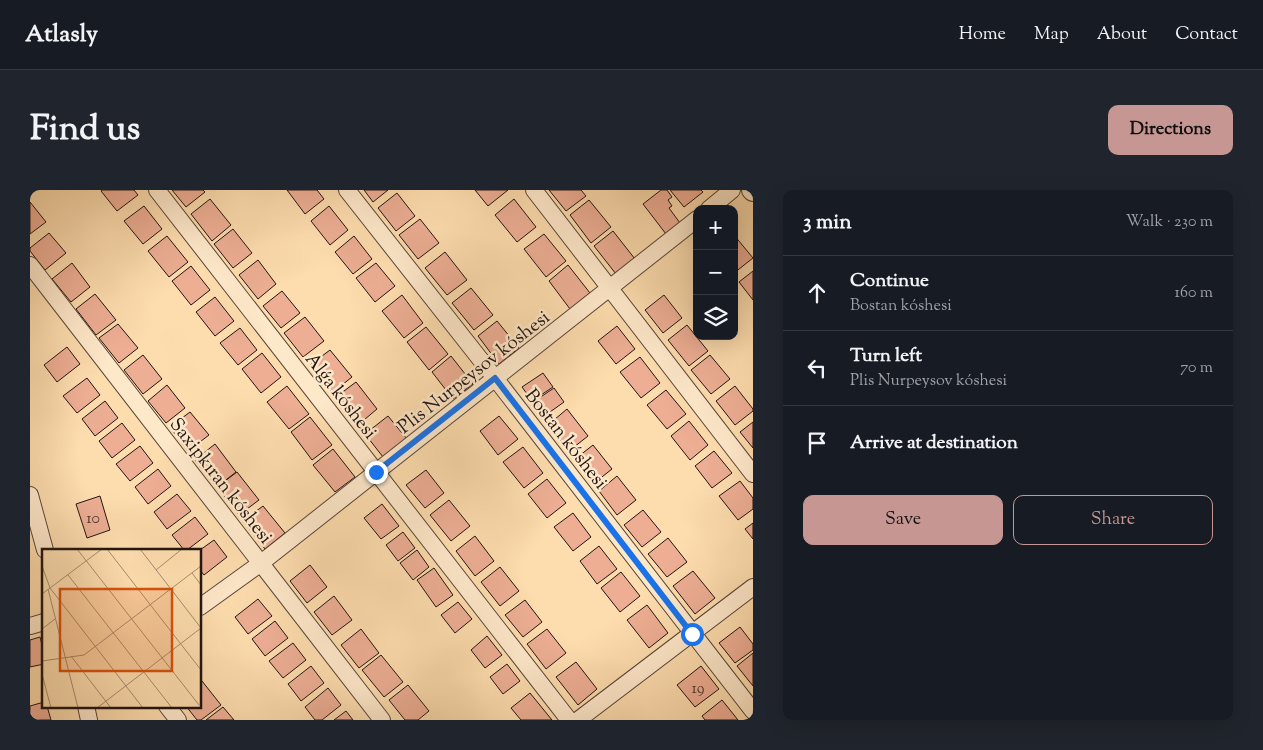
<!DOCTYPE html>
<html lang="en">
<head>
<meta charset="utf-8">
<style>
  body { margin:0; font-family:"Sorts Mill Goudy",serif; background:#20242c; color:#f1f3f6 }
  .controls { position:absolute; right:15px; top:15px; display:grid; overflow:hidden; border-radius:10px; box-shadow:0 5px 20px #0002 }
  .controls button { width:45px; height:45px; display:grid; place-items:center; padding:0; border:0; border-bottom:1px solid #363941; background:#171b24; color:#f1f3f6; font:25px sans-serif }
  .stop { position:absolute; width:15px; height:15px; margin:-11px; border:4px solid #1a73e8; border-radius:50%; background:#fff }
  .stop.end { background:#1a73e8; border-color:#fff; box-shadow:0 1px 5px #0008 }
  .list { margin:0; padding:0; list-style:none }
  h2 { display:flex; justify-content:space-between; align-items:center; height:65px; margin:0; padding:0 20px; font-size:21px }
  h2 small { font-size:16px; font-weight:400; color:#9ea1a6 }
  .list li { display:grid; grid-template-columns:32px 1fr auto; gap:15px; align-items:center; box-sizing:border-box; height:75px; padding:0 20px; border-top:1px solid #363941 }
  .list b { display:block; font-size:19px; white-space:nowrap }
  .list p { margin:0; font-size:16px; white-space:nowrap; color:#9ea1a6 }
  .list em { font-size:16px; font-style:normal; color:#9ea1a6 }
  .actions { display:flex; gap:10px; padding:15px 20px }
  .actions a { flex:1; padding:11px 0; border:1px solid #c59692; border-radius:10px; text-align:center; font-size:18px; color:#c59692 }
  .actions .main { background:#c59692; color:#111 }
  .icon { flex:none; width:28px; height:28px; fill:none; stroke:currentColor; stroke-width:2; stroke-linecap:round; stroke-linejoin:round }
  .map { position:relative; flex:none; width:723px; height:530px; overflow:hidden; border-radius:10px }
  header { display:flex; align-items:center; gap:30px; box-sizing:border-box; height:70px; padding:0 25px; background:#171b24; border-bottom:1px solid #363941 }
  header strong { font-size:24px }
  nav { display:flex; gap:28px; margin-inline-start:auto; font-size:18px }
  .intro { display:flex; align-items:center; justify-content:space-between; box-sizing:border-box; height:120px; padding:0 30px }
  h1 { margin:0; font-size:35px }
  .button { padding:12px 22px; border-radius:10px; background:#c59692; color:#111; font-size:18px; font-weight:700 }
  main { display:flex; gap:30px; padding:0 30px }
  aside { flex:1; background:#171b24; border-radius:10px; box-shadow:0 5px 20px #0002 }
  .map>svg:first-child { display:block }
</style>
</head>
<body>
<header>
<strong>Atlasly</strong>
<nav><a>Home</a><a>Map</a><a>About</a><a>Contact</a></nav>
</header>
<div class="intro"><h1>Find us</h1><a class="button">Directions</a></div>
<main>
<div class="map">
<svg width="723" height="530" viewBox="0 0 723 530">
  <rect width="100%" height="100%" fill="#fddcae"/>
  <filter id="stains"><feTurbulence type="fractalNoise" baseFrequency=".004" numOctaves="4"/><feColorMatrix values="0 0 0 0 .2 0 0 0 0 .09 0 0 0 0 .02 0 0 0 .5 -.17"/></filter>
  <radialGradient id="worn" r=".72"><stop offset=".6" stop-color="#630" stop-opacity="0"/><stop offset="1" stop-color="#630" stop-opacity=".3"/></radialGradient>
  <path fill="#edae94" stroke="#211410" d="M72 0H104L108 5 87 21 71 1Z
    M142 0H173L175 2 156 17Z
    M257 0H287L294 9 275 24Z
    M334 0H358L343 12Z
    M445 0H478L458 16Z
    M519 0H551L556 6 536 21Z
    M631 0H637L642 7 638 10 642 16 639 18 650 33 636 44 613 14Z
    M640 0H671L673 2 654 17Z
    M367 3 385 26 366 41 348 18Z
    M180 9 201 35 182 51 161 24Z
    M484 9 506 37 487 52 465 25Z
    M559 10 581 37 561 53 540 25Z
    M0 12 16 32 0 44Z
    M114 16 132 39 113 54 94 31Z
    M299 16 318 40 300 55 281 31Z
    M390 29 409 53 388 69 369 45Z
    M203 39 222 63 203 78 184 54Z
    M583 41 605 69 586 84 564 56Z
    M19 43 36 63 15 80 0 61V58Z
    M514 44 536 71 516 87 494 59Z
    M704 45 723 68 704 83Z
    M137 46 158 72 139 87 118 61Z
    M324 46 342 69 323 84 305 62Z
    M415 62 437 90 417 105 395 78Z
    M228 70 246 94 228 109 209 85Z
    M42 73 60 97 41 112 22 89Z
    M346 73 365 96 345 112 326 88Z
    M538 75 560 103 540 119 519 91Z
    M161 76 180 100 161 115 142 91Z
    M723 81V110L709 92Z
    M441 98 463 125 444 140 422 113Z
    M252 101 270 123 251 138 233 116Z
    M65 104 86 130 66 145 46 119Z
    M372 105 393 133 374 148 352 121Z
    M634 105 652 128 633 143 615 120Z
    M185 107 204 131 185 146 166 122Z
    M275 127 294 151 273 167 254 143Z
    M467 131 489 158 469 174 448 146Z
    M88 134 108 158 89 173 69 148Z
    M657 135 678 161 659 176 638 150Z
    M587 136 605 159 586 174 568 151Z
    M396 137 418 164 399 180 377 152Z
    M210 138 227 160 208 175 190 153Z
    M37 157 50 174 27 192 14 175Z
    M300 160 322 187 302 203 280 175Z
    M232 163 251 187 231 203 212 179Z
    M113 165 132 189 113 204 94 180Z
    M680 165 700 189 681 204 661 180Z
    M421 166 443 194 423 209 402 182Z
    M610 167 630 193 611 208 590 182Z
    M513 183 523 197 502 211 492 197Z
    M57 188 70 205 47 223 33 206Z
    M326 192 347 219 328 235 306 207Z
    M137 195 155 218 136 233 118 211Z
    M257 196 279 224 259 239 237 212Z
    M705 196 723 219V221L705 235 686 211Z
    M524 198 534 212 513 227 503 212Z
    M636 200 656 224 637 239 617 215Z
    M75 211 88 228 65 246 52 229Z
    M537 219 558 246 539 261 518 235Z
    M160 222 179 245 158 261 140 237Z
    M358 226 377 249 353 267 335 244Z
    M469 226 488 249 468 265 450 241Z
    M280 227 302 255 282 270 261 242Z
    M659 231 678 255 660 270 641 246Z
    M723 232V258L710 242Z
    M92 233 105 250 82 268 69 251Z
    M185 254 206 282 187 297 165 270Z
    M563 255 582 279 563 294 544 270Z
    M110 256 123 273 100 291 86 274Z
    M493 257 513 283 494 298 473 272Z
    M303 259 325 287 305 302 283 275Z
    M684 261 702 283 682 298 665 276Z
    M128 279 141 296 118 314 105 297Z
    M396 280 414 303 395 318 376 295Z
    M207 282 229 310 209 325 187 297Z
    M587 286 606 310 587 325 569 301Z
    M517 289 536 313 517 328 498 304Z
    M710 291 723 308V319L708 330 689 306Z
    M147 304 161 321 137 339 124 322Z
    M70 306 80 340 57 348 46 314Z
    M419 310 440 336 421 351 400 325Z
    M352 314 369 336 351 349 334 328Z
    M233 316 255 343 235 359 213 331Z
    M613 320 631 342 612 357 594 335Z
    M543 323 561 347 543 361 524 337Z
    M165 327 178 344 157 360H154L142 345Z
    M723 333V349L715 339Z
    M373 342 385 358 368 371 356 355Z
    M445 346 464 371 445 386 426 361Z
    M638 348 657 372 637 387 618 364Z
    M184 350 197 367 174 385 170 380V360Z
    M569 356 587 379 567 394 550 371Z
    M387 360 399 377 383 390 370 373Z
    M280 375 297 397 277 413 260 391Z
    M470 377 489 401 470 416 451 392Z
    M404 378 423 405 406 417 387 390Z
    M663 381 685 408 665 424 643 396Z
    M591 382 610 406 590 422 571 398Z
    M304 406 322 430 302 445 284 422Z
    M228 409 242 426 218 444 205 427Z
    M495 410 512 432 493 447 475 425Z
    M428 412 442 429 425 443 411 425Z
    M617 415 638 443 619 458 597 430Z
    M245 431 258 448 235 466 222 449Z
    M710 437 723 454V460L705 473 689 453Z
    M331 439 349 463 329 478 311 455Z
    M517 439 536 463 516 479 497 454Z
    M457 446 472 465 455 478 441 460Z
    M10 447 14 463V474L0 477V450Z
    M263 453 276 470 253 488 239 471Z
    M723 463V496L707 476Z
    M351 465 373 492 354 507 332 480Z
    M546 472 567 499 548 515 526 487Z
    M477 474 490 491 473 504 460 487Z
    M281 476 294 493 271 511 258 494Z
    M671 476 689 499 665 517 647 495Z
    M172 491 191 515 171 530H167L156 516H170V492Z
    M378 495 399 521 388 530H375L359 510Z
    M298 498 311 515 292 530H285L275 517Z
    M500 503 522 530H491L481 518Z
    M692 510 708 530H675L672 526Z
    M14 512V516H17L21 530H0V516Z
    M193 517 204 530H176Z
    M316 521 323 530H304Z"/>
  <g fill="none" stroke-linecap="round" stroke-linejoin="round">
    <g stroke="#584638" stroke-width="18">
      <path id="minor" d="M127 0 539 530
        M317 0 465 188 723 521
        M504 0 723 284
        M679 19 702 0
        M0 75 352 530
        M0 305 15 360
        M170 417 231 373 667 29
        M0 436 14 432
        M56 516 59 530
        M137 516 148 530
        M548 530 723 397"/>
    </g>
    <g stroke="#584638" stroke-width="22">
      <path id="tertiary" d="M722 0 723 1"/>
    </g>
    <use href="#minor" stroke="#fee8ca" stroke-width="16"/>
    <use href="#tertiary" stroke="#fee8ca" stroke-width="20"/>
  </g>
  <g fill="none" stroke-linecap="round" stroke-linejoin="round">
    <path stroke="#1a73e8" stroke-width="6" d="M346 282 465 188 662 444"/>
  </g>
  <g text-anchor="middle" stroke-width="5" stroke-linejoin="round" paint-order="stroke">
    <g font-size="16" fill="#543a31">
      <text x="63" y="333">10</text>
      <text x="668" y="503">19</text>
    </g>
    <g font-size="19" fill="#211410" stroke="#fee8ca">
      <text transform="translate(443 181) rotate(-38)" y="7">Plis Nurpeysov kóshesi</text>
      <text transform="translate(312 205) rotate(52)" y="7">Alǵa kóshesi</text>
      <text transform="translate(537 248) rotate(52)" y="7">Bostan kóshesi</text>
      <text transform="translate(192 290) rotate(52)" y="7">Saxipkıran kóshesi</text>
    </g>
  </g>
  <g transform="translate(12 359)">
    <rect width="159" height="159" fill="#fddcae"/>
    <path fill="none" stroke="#a58c6f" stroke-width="1" d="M35 0 157 156M65 0 159 121M98 0 159 79M0 17 8 39 101 159M114 21 140 0M150 24 159 36M26 26 130 159M6 40 36 159M0 45 60 0M0 80 13 70M29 107 69 159M0 112 42 106 159 17M0 125 9 159M55 159 159 79"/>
    <path fill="#d4520c" fill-opacity="0.15" stroke="#d4520c" stroke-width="2.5" d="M18 40H130V122H18Z"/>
    <rect width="159" height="159" fill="none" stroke="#211410" stroke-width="2.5"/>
  </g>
  <rect width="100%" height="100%" filter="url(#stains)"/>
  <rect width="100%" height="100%" fill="url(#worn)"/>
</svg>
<div class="controls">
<button>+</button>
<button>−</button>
<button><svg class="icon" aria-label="layers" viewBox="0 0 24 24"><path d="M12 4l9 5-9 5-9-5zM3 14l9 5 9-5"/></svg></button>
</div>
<div class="stop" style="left:662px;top:444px"></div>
<div class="stop end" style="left:346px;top:282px"></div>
</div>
<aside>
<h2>3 min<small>Walk · 230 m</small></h2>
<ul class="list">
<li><svg class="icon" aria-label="ahead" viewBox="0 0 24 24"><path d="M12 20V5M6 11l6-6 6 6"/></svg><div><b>Continue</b><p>Bostan kóshesi</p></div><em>160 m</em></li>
<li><svg class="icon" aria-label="left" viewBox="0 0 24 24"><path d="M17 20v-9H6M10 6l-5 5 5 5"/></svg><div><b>Turn left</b><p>Plis Nurpeysov kóshesi</p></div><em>70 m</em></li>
<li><svg class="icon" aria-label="arrive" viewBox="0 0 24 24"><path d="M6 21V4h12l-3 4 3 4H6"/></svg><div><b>Arrive at destination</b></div></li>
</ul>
<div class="actions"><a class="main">Save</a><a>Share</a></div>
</aside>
</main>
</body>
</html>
